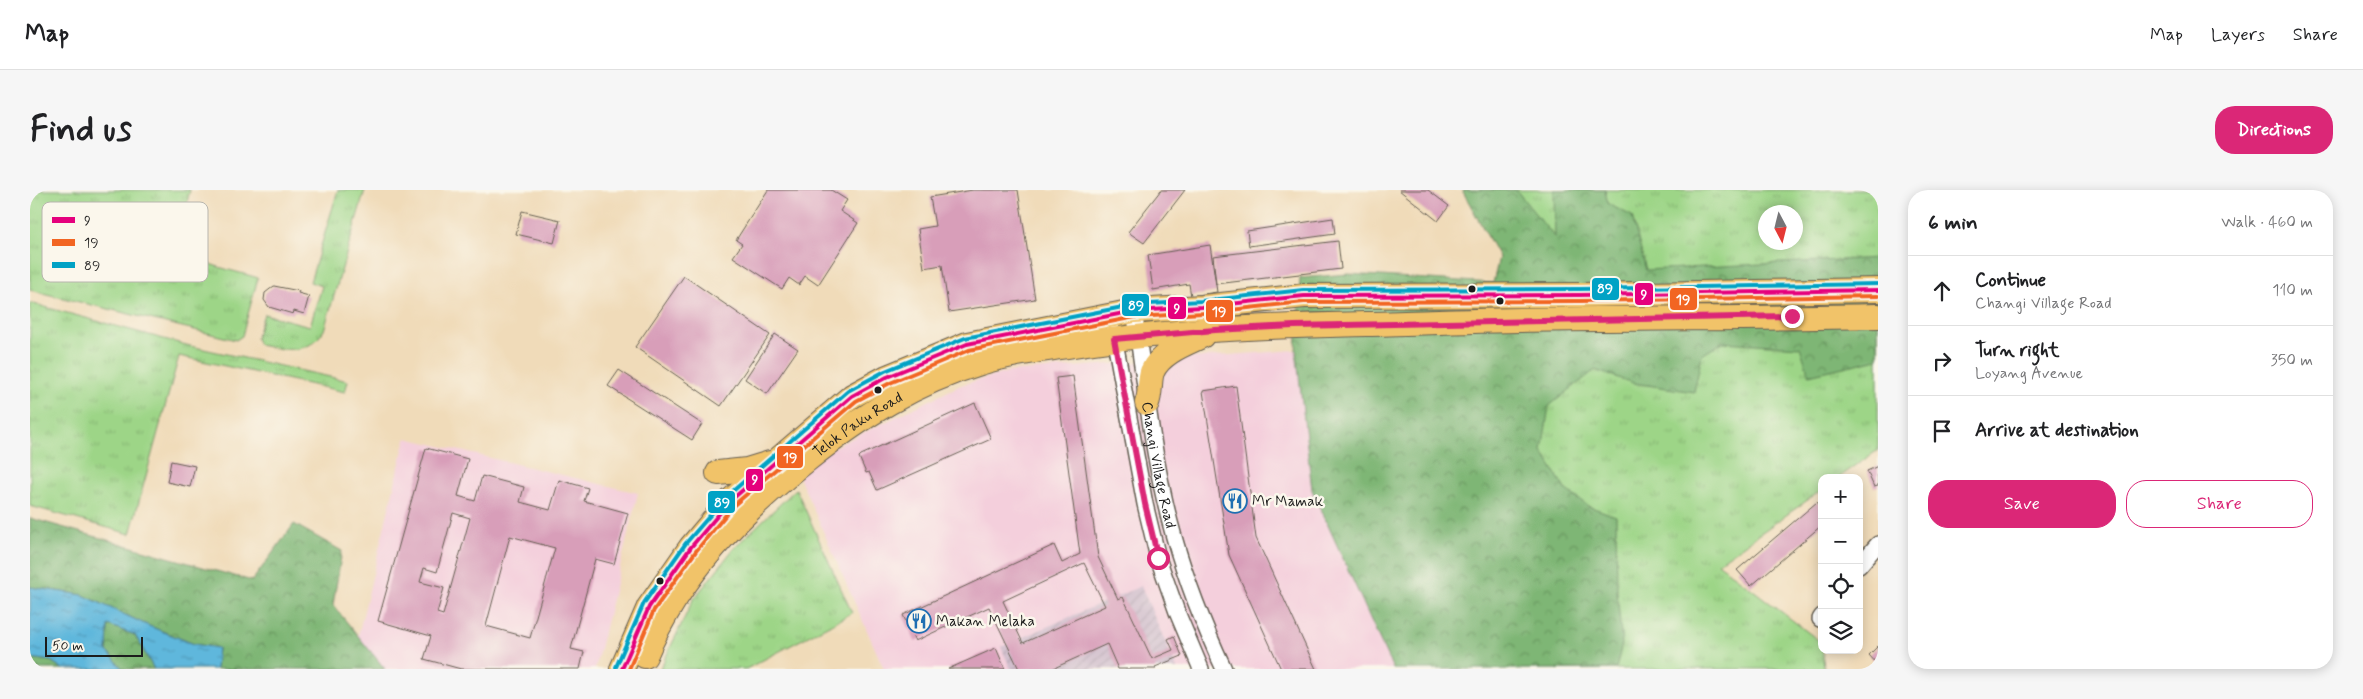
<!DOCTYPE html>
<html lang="en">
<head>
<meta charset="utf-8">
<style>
  body { margin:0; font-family:Mynerve,sans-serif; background:#f6f6f6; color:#202124 }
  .controls { position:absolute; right:15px; bottom:15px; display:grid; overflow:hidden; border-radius:10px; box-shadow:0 2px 12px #0003 }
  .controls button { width:45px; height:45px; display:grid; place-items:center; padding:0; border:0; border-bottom:1px solid #e0e0e0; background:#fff; color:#202124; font:25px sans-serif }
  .compass { position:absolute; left:1728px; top:15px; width:45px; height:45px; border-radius:50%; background:#fff; box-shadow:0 2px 12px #0003; rotate:173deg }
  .scale { position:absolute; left:15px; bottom:12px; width:98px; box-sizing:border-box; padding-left:5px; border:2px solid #1c1c1c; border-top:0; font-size:14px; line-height:18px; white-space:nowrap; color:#1c1c1c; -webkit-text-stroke:4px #fbf7ec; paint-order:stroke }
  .stop { position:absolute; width:15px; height:15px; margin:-11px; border:4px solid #db2777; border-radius:50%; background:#fff }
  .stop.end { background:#db2777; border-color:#fff; box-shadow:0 1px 5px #0008 }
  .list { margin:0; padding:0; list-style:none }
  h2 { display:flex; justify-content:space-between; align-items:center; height:65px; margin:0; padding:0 20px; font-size:21px }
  h2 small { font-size:16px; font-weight:400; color:#757577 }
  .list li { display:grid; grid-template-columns:32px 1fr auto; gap:15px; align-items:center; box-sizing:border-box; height:70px; padding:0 20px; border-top:1px solid #e0e0e0 }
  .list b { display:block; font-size:19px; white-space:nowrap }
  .list p { margin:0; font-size:16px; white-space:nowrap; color:#757577 }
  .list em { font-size:16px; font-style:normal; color:#757577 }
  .actions { display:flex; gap:10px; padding:15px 20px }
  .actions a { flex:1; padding:11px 0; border:1px solid #db2777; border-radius:20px; text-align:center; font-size:18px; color:#db2777 }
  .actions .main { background:#db2777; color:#fff }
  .icon { flex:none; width:28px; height:28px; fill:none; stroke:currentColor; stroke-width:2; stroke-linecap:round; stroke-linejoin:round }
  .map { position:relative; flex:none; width:1848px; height:479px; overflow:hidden; border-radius:20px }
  header { display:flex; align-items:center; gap:30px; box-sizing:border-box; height:70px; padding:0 25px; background:#fff; border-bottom:1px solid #e0e0e0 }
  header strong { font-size:24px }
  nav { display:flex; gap:28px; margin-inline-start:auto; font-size:18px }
  .intro { display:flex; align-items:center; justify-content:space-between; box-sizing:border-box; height:120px; padding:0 30px }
  h1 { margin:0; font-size:35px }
  .button { padding:12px 22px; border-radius:20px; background:#db2777; color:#fff; font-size:18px; font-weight:700 }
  main { display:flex; gap:30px; padding:0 30px }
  aside { flex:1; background:#fff; border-radius:20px; box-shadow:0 2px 12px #0003 }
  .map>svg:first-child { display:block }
</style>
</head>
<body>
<header>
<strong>Map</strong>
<nav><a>Map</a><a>Layers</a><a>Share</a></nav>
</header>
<div class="intro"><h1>Find us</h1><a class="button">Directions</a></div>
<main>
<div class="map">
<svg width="1848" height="479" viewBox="0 0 1848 479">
  <defs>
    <pattern id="industrial-furrows" width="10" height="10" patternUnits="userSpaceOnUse" patternTransform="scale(1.25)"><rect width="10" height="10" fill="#d0bdcc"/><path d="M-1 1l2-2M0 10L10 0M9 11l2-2" fill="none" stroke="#b2a2af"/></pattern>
    <pattern id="grass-tufts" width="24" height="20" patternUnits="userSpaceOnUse" patternTransform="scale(1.25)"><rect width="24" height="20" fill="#9dd587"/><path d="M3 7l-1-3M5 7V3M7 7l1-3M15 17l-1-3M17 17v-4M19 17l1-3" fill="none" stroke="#87b674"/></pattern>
    <pattern id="forest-crowns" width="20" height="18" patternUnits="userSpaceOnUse" patternTransform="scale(1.25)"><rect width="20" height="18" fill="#7eb674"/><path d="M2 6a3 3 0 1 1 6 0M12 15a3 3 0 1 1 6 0" fill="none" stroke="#66935e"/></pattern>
    <pattern id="water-ripples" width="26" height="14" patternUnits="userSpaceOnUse" patternTransform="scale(1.25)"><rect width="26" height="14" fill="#5fb7dc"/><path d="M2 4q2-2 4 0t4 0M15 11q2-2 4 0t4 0" fill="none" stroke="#4e94b2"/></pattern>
  </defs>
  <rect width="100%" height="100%" fill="#fbf7ec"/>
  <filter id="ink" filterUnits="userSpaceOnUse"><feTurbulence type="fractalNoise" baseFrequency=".02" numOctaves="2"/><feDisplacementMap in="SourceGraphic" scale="10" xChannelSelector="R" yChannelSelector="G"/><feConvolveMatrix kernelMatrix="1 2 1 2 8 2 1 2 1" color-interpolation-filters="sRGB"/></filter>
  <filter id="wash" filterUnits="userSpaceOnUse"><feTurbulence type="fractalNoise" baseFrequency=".0096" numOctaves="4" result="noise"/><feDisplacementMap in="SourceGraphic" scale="20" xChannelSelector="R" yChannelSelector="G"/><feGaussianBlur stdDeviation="1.12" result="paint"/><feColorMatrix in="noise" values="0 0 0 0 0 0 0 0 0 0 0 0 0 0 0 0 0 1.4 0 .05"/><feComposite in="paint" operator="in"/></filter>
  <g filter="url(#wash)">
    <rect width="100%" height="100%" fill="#f0dbb9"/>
    <path fill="#f4cfdc" d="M1266 160 1282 300 1363 479H854L767 282 802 258 931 195 978 182Z
      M376 248 608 303 565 479H320Z"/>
    <path fill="url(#industrial-furrows)" d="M1111 396 1147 479H981L971 457Z"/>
    <path fill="url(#grass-tufts)" stroke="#5c7852" fill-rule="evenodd" d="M0 0H160C155 19 147 57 169 69 182 77 213 83 228 88L212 146 206 150 0 100Z
      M308 0H335L294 140C279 166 254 160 229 155L226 148 234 124 280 136 292 96 280 92Z
      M1435 0H1848V260L1808 288H1792V300L1688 373 1792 453 1794 479H1527L1483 44ZM1736 22H1766V52H1736Z
      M0 113 160 156 318 191 315 202 149 166 100 344 0 316Z
      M766 299 822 423 716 479H630L663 410 705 357Z"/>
    <path fill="url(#forest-crowns)" stroke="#4d6948" d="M1432 0H1486L1525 48 1524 0H1575L1578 14 1602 26 1616 80 1848 68V169L1779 185 1770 157 1693 152 1672 165 1664 202 1603 193 1565 180 1519 216 1512 261 1535 299 1558 316 1586 326 1587 402 1592 454 1586 479H1363L1282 300 1266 160 1270 88 1318 84 1463 93 1469 67Z
      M0 328 222 391 264 334 312 361 303 415 355 479H186L188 458 164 454 119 436 53 405 0 397Z
      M78 434 105 445 124 479H93L77 461Z
      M0 468 21 471 33 479H0Z"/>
    <path fill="url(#water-ripples)" stroke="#3e6a7c" d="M0 397 53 405 119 436 164 454 188 458 186 479H124L105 445 78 435 77 461 93 479H33L21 471 0 468Z"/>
    <g id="blocks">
      <path fill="#d89eb9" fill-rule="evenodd" d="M738 0H801L817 10 810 21 828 33 788 95 775 86 769 95 759 88 752 99 703 67 712 54 706 50Z
        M943 0H988L1005 109 919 122 912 75 894 78 888 39 905 36 900 7Z
        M1131 0H1155L1114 53 1098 42Z
        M1369 0H1398L1419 16 1408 31Z
        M492 21 530 30 524 53 486 44Z
        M1303 28 1305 44 1219 56 1217 41Z
        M1308 51 1311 79 1186 94 1183 66Z
        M1180 55 1187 102 1161 106 1159 94 1123 100 1118 65Z
        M654 86 740 145 691 216 605 157Z
        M244 96 269 101 268 103 279 106 274 124 264 121 263 124 239 117 234 110 235 103Z
        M745 144 768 159 737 204 715 189Z
        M589 180 672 234 662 250 578 196Z
        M1043 186 1068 367 1088 409 1093 407 1122 469 1143 460 1138 449 1144 446 1152 466 1125 477 1126 479H1088L1077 454 1022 479H989L959 417 885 451 873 425 1024 355 1032 373 1050 364 1026 188ZM1054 373 1075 416 993 453 973 411Z
        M1206 196 1226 348 1286 479H1251L1199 365 1173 201Z
        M945 213 961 249 847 300 839 282 836 283 829 267 831 265Z
        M396 258 438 269 428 306 445 311 452 286 494 297 490 312 520 320 529 290 558 298 554 311 598 323 584 374 565 369 541 459 554 462 550 479H431L394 469 401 446 348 431ZM423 323 440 328 413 425 407 423 414 398 390 392 394 378 407 382ZM480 346 525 358 500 448 456 436Z
        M141 271 165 276 160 297 137 292Z
        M1848 276V296L1844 297 1837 281Z
        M1787 312 1792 318V335L1721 396 1707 380Z
        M1848 456V475L1839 465Z
        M966 458 975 479H918Z"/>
    </g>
  </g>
  <g filter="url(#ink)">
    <use href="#blocks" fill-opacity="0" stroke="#665f53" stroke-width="1"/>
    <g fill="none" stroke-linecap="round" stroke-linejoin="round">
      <g stroke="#665f53" stroke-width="18">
        <g id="street">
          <path id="s1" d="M1104 121C1116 196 1123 274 1144 347 1157 393 1174 436 1194 479"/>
          <path d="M1083 141 1115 314 1128 368 1147 422 1171 479"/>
          <path d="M1829 376 1848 354"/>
          <path d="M1790 429 1792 426"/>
        </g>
      </g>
      <g stroke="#665f53" stroke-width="26">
        <g id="primary">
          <path d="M1117 213C1121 203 1119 191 1122 182 1130 163 1155 154 1172 146"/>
          <path d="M688 283 717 280 740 273"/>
          <path id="s2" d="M615 466C649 385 710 323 778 269 832 226 884 193 950 173 980 163 1013 160 1044 155 1140 140 1238 136 1336 134 1413 132 1491 129 1568 129 1661 128 1755 128 1848 126"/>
          <path d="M592 479 619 417 661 357 700 311 822 206 857 187 937 154 1104 121 1172 117 1274 106 1550 105 1848 100"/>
        </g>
      </g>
      <use href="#street" stroke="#fff" stroke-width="15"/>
      <use href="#primary" stroke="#f1c369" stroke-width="24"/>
      <g stroke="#fbf7ec" stroke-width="8">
        <path id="bus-1" d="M592 479 619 417 661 357 700 311 822 206 857 187 937 154 1104 121 1172 117 1274 106 1550 105 1848 100"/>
      </g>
      <g stroke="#fbf7ec" stroke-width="8">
        <path id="bus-2" d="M599 479 624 420 666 361 704 315 826 211 860 193 939 160 1105 127 1173 123 1274 112 1550 111 1848 106"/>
      </g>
      <g stroke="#fbf7ec" stroke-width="8">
        <path id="bus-3" d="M586 477 614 413 656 353 696 307 818 201 855 181 935 148 1103 115 1171 111 1273 100 1550 99 1848 94"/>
      </g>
      <use href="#bus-1" stroke="#e5007d" stroke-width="4"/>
      <use href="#bus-2" stroke="#f26522" stroke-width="4"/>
      <use href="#bus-3" stroke="#01a2c5" stroke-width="4"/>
    </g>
  </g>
  <g fill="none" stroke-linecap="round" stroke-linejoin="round" filter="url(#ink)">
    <path stroke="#db2777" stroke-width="6" d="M1128 368 1115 314 1084 149 1185 140 1264 136 1762 126"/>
  </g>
  <defs>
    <g id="restaurant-ring" transform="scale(1.25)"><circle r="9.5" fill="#fbf7ec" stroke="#1f6fb2" stroke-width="1.5"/><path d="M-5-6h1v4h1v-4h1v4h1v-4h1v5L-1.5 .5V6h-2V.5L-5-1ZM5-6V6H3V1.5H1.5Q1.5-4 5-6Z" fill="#1f6fb2"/></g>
  </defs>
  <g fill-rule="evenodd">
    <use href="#restaurant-ring" x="1205" y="311"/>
    <use href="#restaurant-ring" x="889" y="431"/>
  </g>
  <g fill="#1c1c1c" stroke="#fbf7ec" stroke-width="2">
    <circle cx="1442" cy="99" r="4.5"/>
    <circle cx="1470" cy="111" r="4.5"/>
    <circle cx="848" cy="200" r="4.5"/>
    <circle cx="630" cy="391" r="4.5"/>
  </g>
  <g text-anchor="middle" stroke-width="5" stroke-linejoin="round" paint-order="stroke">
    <g font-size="15" fill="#1c1c1c" stroke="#fbf7ec">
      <text dy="5" stroke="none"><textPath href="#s2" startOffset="319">Telok Paku Road</textPath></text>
      <text dy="5" stroke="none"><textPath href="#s1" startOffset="156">Changi Village Road</textPath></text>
    </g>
    <g font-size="15" fill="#1c1c1c" stroke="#fbf7ec" text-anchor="start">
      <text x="1222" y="316">Mr Mamak</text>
      <text x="906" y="436">Makan Melaka</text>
    </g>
  </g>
  <rect x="12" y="12" width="166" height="80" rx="8" fill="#fbf7ec" stroke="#b8b5ae" stroke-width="1"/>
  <rect x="22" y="27" width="23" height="6" fill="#e5007d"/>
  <rect x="22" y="49" width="23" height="7" fill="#f26522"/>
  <rect x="22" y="72" width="23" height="6" fill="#01a2c5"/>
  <g font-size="14" fill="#1c1c1c">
    <text x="54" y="35">9</text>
    <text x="54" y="57">19</text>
    <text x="54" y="80">89</text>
  </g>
  <g stroke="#fbf7ec" stroke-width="2">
    <rect x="1561" y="87" width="29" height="24" rx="5" fill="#01a2c5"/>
    <rect x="1604" y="92" width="20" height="24" rx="5" fill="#e5007d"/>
    <rect x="1639" y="97" width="29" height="24" rx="5" fill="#f26522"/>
    <rect x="1091" y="103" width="29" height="24" rx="5" fill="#01a2c5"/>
    <rect x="1137" y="106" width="20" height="24" rx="5" fill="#e5007d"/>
    <rect x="1175" y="109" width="29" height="24" rx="5" fill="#f26522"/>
    <rect x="746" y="255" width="28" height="24" rx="5" fill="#f26522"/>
    <rect x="715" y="278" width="19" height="24" rx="5" fill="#e5007d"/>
    <rect x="677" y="300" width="29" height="24" rx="5" fill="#01a2c5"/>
  </g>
  <g font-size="14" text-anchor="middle" font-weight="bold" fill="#fff">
    <text x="1575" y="103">89</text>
    <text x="1614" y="109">9</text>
    <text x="1653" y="114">19</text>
    <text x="1106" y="120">89</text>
    <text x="1147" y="123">9</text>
    <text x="1189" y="126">19</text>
    <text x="760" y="272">19</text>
    <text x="725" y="294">9</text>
    <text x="692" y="317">89</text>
  </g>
</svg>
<div class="controls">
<button>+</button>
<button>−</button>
<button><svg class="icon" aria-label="locate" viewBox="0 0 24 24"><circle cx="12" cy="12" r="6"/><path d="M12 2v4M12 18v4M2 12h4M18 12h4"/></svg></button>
<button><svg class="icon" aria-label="layers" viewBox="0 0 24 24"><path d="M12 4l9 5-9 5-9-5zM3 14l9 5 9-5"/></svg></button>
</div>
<svg class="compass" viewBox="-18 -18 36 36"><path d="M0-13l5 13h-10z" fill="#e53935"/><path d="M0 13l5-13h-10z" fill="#757577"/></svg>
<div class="scale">50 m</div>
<div class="stop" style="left:1128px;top:368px"></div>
<div class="stop end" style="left:1762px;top:126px"></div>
</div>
<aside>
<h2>6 min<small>Walk · 460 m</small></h2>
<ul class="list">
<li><svg class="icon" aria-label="ahead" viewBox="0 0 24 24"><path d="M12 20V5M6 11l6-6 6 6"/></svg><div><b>Continue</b><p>Changi Village Road</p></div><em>110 m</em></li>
<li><svg class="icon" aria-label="right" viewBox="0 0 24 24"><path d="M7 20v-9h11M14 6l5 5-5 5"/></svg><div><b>Turn right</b><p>Loyang Avenue</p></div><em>350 m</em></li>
<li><svg class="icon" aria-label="arrive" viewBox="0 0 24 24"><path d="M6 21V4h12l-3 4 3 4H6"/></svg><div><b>Arrive at destination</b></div></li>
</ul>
<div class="actions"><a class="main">Save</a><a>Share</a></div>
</aside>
</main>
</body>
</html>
